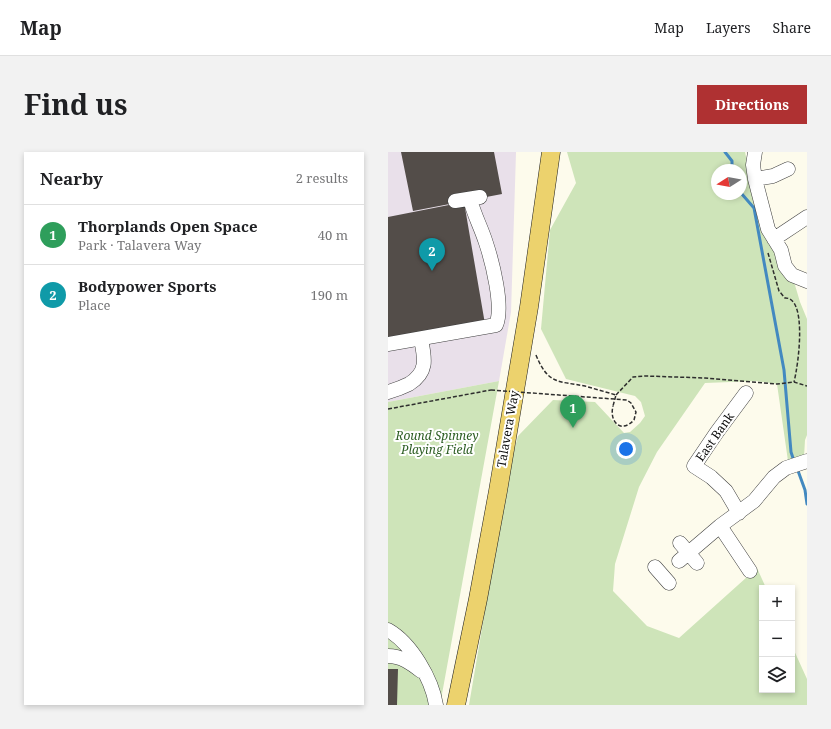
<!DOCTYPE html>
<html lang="en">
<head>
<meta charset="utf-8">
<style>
  body { margin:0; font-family:"Noto Serif",serif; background:#f2f2f2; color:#202124 }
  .controls { position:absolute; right:12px; bottom:12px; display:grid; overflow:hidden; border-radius:0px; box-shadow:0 2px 6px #0003 }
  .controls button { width:36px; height:36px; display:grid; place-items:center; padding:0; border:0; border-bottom:1px solid #e0e0e0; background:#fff; color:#202124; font:20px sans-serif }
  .compass { position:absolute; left:323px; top:12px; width:36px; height:36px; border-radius:50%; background:#fff; box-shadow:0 2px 6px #0003; rotate:259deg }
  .you { position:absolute; left:238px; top:297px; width:14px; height:14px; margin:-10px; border:3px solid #fff; border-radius:50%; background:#1a73e8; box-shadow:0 0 0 6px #1a73e833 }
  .badge { display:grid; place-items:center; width:26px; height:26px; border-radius:50%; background:#af3132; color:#fff; font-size:13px; font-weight:700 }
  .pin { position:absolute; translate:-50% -33px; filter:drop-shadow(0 1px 2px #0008) }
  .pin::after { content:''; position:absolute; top:21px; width:14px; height:12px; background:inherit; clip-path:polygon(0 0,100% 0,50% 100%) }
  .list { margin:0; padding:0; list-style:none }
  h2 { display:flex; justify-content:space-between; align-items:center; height:52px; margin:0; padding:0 16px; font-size:17px }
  h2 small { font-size:13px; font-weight:400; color:#757577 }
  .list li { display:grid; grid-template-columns:26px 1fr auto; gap:12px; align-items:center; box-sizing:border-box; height:60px; padding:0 16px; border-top:1px solid #e0e0e0 }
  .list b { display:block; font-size:15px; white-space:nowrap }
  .list p { margin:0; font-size:13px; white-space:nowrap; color:#757577 }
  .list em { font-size:13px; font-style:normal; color:#757577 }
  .icon { flex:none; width:22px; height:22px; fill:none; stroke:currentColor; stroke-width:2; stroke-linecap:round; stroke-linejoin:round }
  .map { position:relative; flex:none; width:419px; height:553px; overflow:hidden; border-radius:0px }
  header { display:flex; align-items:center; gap:24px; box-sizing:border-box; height:56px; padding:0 20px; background:#fff; border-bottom:1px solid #e0e0e0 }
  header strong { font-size:19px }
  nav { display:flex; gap:22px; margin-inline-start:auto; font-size:14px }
  .intro { display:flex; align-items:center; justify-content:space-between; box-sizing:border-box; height:96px; padding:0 24px }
  h1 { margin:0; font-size:28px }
  .button { padding:10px 18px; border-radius:0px; background:#af3132; color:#fff; font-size:14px; font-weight:700 }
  main { display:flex; gap:24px; padding:0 24px }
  aside { flex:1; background:#fff; border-radius:0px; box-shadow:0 2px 6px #0003 }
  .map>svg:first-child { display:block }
</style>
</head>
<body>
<header>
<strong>Map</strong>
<nav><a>Map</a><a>Layers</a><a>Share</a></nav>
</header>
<div class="intro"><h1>Find us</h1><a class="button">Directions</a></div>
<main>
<aside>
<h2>Nearby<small>2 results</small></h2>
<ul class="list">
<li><span class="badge" style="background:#2e9e5b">1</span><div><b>Thorplands Open Space</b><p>Park · Talavera Way</p></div><em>40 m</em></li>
<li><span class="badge" style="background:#0f9aa8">2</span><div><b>Bodypower Sports</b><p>Place</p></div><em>190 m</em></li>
</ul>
</aside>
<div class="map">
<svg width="419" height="553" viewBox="0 0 419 553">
  <rect width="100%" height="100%" fill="#fdfbec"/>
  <path fill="#e9e0ea" d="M0 0H128L123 160 111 229 0 250Z"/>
  <path fill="#cee4b9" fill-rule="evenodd" d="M179 0H357L372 70 404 123 412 150 419 167V283L417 288 416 305 400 309 389 232 368 229 317 231 269 300 251 335 227 412 225 439 259 474 291 486 369 416 378 436H374V538H404V494L419 527V553H81L121 317 130 284 165 248 207 250 236 281 242 280 252 271 257 264 253 250 247 244 178 227 153 177 162 78 188 31ZM329 18H353V42H329Z
    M111 229 52 553H0V250Z"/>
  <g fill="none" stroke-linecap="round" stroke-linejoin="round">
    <path stroke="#4389c0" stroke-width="3" d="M337 0 344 9V18
      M353 41 366 56 396 218 403 300 406 309
      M409 316 417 338 419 352"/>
  </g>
  <path fill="#534d49" d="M13 0H106L114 42 25 59Z
    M76 50 97 172 0 188V65Z
    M0 517H10L9 553H0Z"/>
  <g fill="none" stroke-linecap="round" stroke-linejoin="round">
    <g stroke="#3f3f3f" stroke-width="15">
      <path id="minor" d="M367 0 365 13 367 27 380 77 393 98 397 114 404 123 419 129
        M367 27 385 24 400 17
        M67 49 92 45
        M386 87 419 65
        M0 192 108 173C116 155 104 109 98 91 93 75 86 63 82 47
        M0 240C7 238 15 235 21 232 40 220 37 207 33 187
        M351 361 338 339 323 325 306 314 329 280 358 241
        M332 374 362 419
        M292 391 309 411
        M291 409 332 374 366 349 386 325 398 316 419 309
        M267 415 281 431
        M0 478C23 491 44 527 48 553
        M0 504C13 504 23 511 33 519"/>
    </g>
    <g stroke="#1d1d1d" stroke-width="19">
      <path id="major" d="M68 553 90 447 110 339 141 155 163 0"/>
    </g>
    <path stroke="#2e2e2e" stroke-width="1.5" stroke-dasharray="4 2" stroke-linecap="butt" d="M380 101 391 139 397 146C419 145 411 210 406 230
      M148 203C160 233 171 229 197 234 207 237 218 240 228 243L225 254
      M228 243 245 225 257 224 317 226 389 232 406 230 419 234
      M0 257 103 238"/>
    <use href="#minor" stroke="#fff" stroke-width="14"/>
    <use href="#major" stroke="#ecd26d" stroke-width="18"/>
    <path stroke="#2e2e2e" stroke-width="1.5" stroke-dasharray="4 2" stroke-linecap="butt" d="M103 238 239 248 243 251 248 260 246 268C233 282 221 270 225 254"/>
  </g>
  <g text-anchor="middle" stroke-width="4" stroke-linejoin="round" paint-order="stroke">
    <g font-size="12" fill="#0c0c0c" stroke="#fff">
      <text transform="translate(120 277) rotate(-80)" y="4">Talavera Way</text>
      <text transform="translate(327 285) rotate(-55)" y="4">East Bank</text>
    </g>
    <g font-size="12" font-style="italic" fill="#2c5d22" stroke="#fff">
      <text x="49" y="288">Round Spinney<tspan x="49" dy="14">Playing Field</tspan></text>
    </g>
  </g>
</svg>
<div class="controls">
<button>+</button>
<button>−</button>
<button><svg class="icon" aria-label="layers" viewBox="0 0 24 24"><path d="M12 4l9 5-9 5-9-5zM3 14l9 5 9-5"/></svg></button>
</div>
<svg class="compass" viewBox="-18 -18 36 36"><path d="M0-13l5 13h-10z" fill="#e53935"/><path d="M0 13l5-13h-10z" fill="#757577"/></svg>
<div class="you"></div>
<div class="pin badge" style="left:185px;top:276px;background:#2e9e5b">1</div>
<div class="pin badge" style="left:44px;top:119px;background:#0f9aa8">2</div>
</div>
</main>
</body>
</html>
